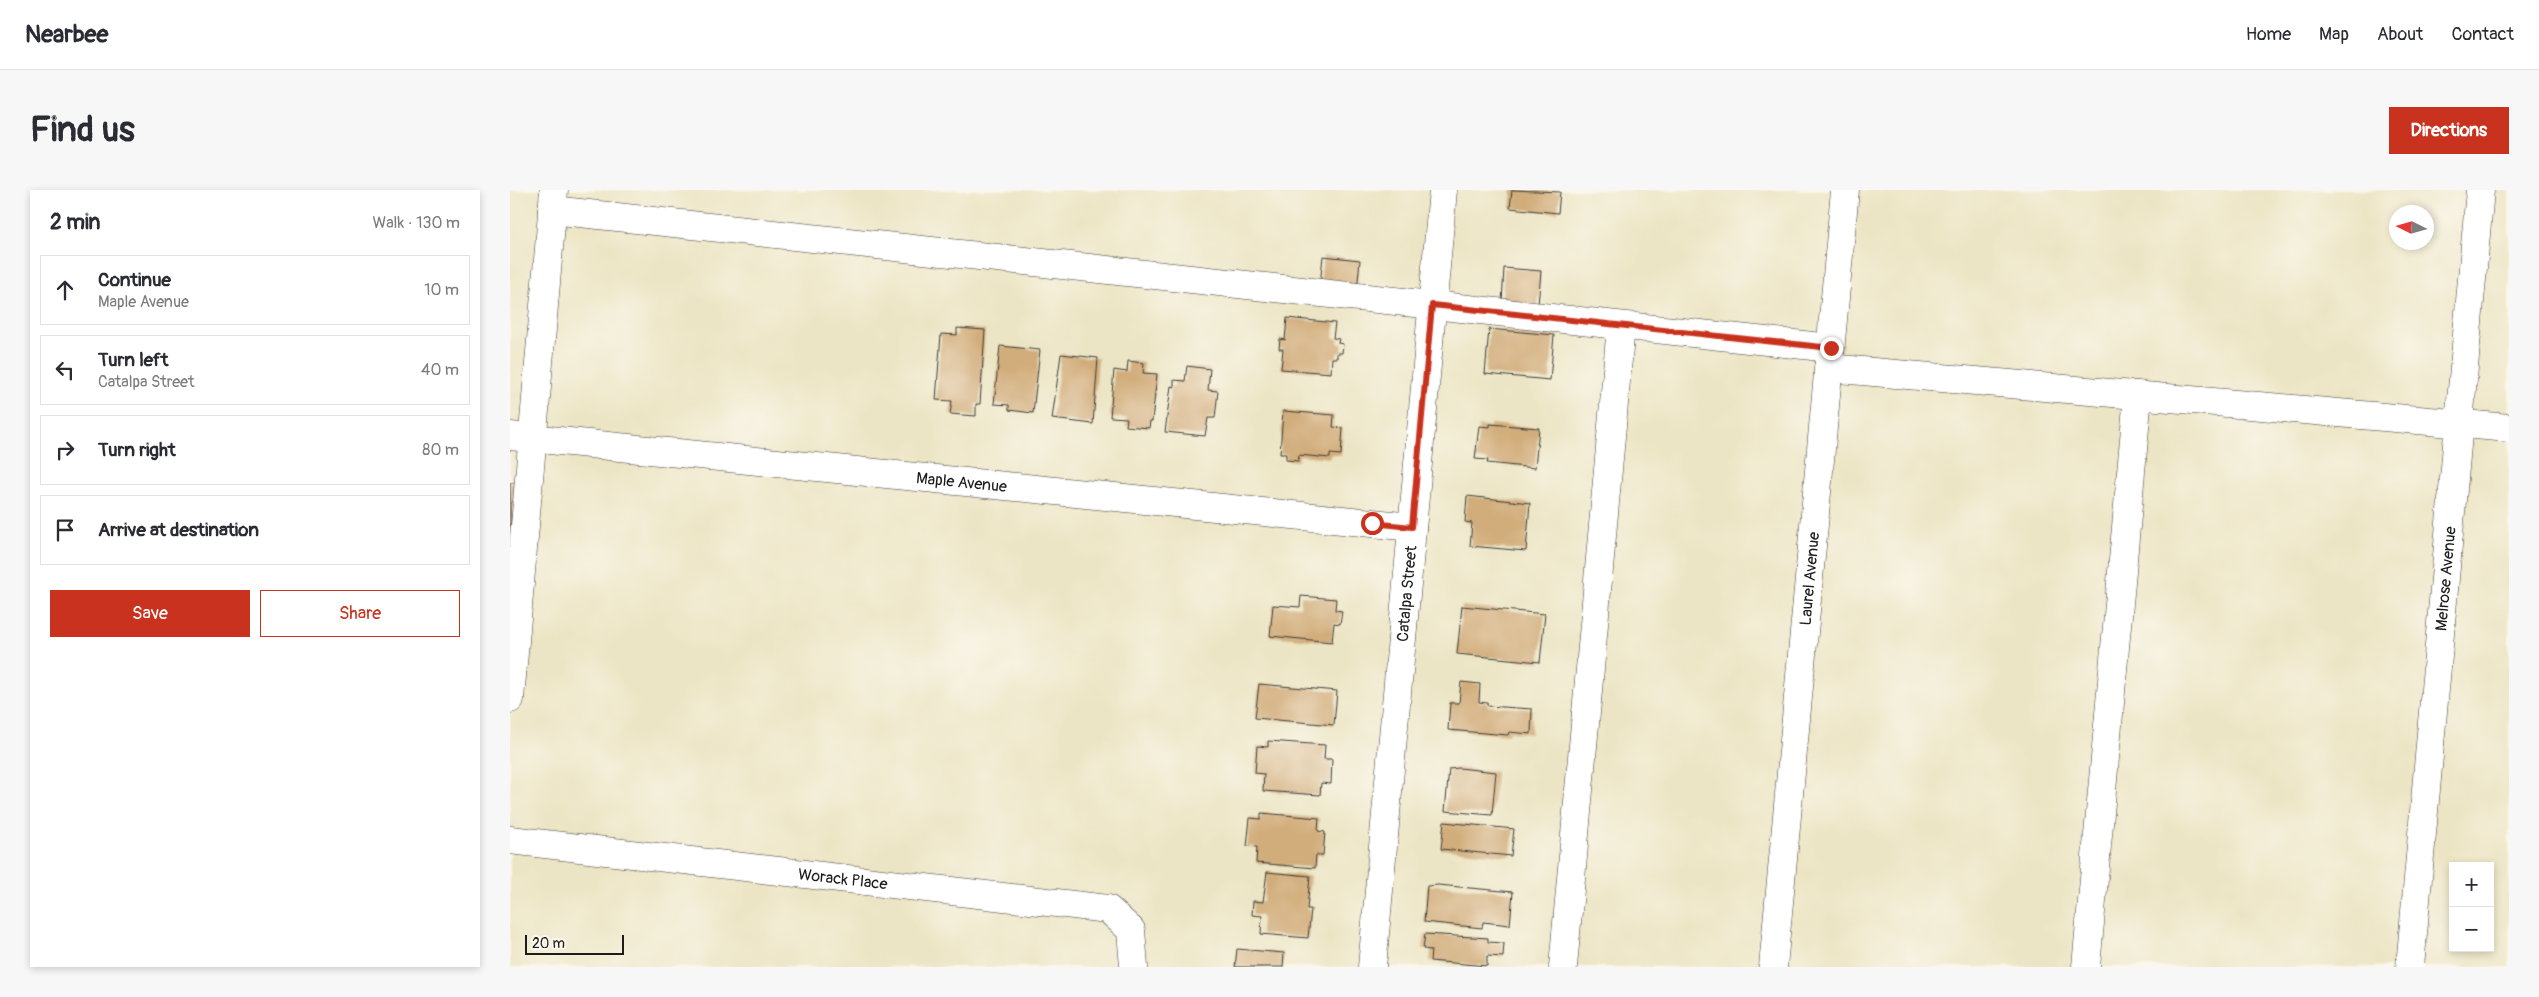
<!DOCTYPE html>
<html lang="en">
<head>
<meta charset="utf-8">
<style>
  body { margin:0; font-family:Pangolin,sans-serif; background:#f7f7f7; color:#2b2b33 }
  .controls { position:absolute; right:15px; bottom:15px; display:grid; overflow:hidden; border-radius:0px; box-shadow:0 2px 8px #0003 }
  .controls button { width:45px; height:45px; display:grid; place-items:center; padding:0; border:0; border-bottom:1px solid #e1e1e2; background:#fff; color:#2b2b33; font:25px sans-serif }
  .compass { position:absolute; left:1879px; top:15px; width:45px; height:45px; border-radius:50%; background:#fff; box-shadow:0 2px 8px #0003; rotate:275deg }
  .scale { position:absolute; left:15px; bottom:12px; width:99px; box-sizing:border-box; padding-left:5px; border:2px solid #1c1c1c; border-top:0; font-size:14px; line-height:18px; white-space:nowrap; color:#1c1c1c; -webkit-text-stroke:4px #fbf7ec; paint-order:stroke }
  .stop { position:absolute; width:15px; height:15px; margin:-11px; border:4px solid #c8321e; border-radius:50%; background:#fff }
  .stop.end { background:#c8321e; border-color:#fff; box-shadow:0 1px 5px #0008 }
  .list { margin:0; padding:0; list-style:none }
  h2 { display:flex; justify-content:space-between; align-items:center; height:65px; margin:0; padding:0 20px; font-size:21px }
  h2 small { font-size:16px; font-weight:400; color:#7c7c81 }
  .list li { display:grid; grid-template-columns:32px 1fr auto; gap:15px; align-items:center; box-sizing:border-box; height:70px; margin:0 10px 10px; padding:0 10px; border:1px solid #e1e1e2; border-radius:0px }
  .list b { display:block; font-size:19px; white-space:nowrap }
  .list p { margin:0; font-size:16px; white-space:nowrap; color:#7c7c81 }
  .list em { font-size:16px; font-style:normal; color:#7c7c81 }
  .actions { display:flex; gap:10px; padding:15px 20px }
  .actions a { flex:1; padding:11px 0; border:1px solid #c8321e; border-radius:0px; text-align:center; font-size:18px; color:#c8321e }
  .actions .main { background:#c8321e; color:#fff }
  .icon { flex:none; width:28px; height:28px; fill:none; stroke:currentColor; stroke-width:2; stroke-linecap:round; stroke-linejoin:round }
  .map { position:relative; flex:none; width:1999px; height:777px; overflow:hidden; border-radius:0px }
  header { display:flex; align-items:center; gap:30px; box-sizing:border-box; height:70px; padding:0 25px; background:#fff; border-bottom:1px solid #e1e1e2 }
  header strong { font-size:24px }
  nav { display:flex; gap:28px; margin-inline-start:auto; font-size:18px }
  .intro { display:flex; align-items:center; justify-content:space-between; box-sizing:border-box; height:120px; padding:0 30px }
  h1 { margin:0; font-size:35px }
  .button { padding:12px 22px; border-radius:0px; background:#c8321e; color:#fff; font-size:18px; font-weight:700 }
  main { display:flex; gap:30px; padding:0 30px }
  aside { flex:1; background:#fff; border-radius:0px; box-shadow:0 2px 8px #0003 }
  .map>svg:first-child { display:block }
</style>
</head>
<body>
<header>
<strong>Nearbee</strong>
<nav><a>Home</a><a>Map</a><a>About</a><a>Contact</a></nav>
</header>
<div class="intro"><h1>Find us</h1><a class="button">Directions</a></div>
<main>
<aside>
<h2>2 min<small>Walk · 130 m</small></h2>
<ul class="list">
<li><svg class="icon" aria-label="ahead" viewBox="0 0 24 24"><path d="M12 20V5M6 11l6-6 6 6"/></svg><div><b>Continue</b><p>Maple Avenue</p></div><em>10 m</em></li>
<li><svg class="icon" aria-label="left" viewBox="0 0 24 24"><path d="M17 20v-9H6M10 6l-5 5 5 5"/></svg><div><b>Turn left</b><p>Catalpa Street</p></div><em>40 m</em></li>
<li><svg class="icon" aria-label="right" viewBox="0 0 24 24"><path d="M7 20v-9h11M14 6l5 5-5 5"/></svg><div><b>Turn right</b></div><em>80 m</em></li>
<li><svg class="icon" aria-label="arrive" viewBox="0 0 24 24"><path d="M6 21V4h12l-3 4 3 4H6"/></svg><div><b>Arrive at destination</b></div></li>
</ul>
<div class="actions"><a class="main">Save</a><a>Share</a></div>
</aside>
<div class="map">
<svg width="1999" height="777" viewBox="0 0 1999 777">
  <rect width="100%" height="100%" fill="#fbf7ec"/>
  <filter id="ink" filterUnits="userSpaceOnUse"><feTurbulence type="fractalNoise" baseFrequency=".02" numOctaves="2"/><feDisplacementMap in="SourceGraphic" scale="10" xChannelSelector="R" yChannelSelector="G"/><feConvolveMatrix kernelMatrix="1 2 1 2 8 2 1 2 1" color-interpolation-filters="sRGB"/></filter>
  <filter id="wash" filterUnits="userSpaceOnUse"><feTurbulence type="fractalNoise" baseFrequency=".0096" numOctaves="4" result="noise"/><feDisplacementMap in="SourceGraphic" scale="20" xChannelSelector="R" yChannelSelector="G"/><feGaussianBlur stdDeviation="1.12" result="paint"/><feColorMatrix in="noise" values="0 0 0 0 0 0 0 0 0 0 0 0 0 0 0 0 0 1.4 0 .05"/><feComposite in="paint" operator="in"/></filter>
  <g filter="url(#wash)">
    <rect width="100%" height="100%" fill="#ece5c5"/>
    <g id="blocks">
      <path fill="#d2ad7c" d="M1002 0 1050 2 1048 23 1000 18Z
        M813 66 850 70 847 100 810 95Z
        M994 78 1031 81 1028 115 992 113Z
        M777 128 825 133 823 148 829 149 828 153 833 154 832 163H827V168H822L821 183 771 179 773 159H769L770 149 775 150Z
        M447 138 475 140 470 214H466V226L440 224 442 211 426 210 431 144 447 145Z
        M979 139 1044 145 1040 190 975 184Z
        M490 156 530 160 523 223 499 220V215L484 214Z
        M551 164 588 168 583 234 542 229Z
        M618 171 634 173 633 183 647 184 642 231H640L639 238 616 236 617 228 600 227 604 180 617 182Z
        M677 176 700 179 698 200 708 201 705 228H698L695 246 655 242 661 196 664 197V190L675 191Z
        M773 221 824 225 823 237 833 238 831 265 820 264V268L789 265 788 271 776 270V264H770Z
        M980 234 1029 238 1025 278 977 273 978 270 965 269 969 236 980 237Z
        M0 293H6L1 336H0Z
        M957 306 1020 313 1016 361 960 356 962 333 955 332Z
        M791 406 826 409 825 420 832 421 830 434 824 433 822 452 760 446 763 415 790 417Z
        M952 416 1035 424 1030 472 947 464Z
        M951 492 970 494 969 512 977 513 978 516 1022 519 1021 544 999 542 998 545 938 540 940 513H949Z
        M749 494 827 501 824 535 745 528Z
        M758 551 815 555 814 569H822L821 594 811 593 810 605 753 601 754 584 745 583 747 556 758 557Z
        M949 578 986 582 982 625 935 621 939 579Z
        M751 623 809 628 808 641 815 642 813 665H806L805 678 746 673 747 657 737 656 740 628 751 629Z
        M934 632 1004 639 1001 666 931 659Z
        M757 682 800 686 797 719H801L798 748 751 744 752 726 742 725 743 711 753 712Z
        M928 695 1003 702 1000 735 973 732 972 738 914 732 917 696Z
        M915 744 978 748V752L994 753 993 767 977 766V776L920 771 921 760 913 759Z
        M727 759 774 763 773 777H725Z"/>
    </g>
  </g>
  <g filter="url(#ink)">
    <use href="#blocks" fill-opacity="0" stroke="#3b3a35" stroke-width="1"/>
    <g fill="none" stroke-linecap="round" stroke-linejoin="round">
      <g stroke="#3b3a35" stroke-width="29">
        <g id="minor">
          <path d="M42 20 1321 158"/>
          <path d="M1318 178 1999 238"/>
          <path id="s1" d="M0 246 902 337"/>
          <path d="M0 509 44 0"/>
          <path id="s2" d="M0 650 598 719 621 740 624 777"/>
          <path id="s3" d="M862 777 933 0"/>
          <path d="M1053 777 1111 136"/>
          <path id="s4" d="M1263 777 1335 0"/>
          <path d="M1576 777 1628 205"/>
          <path id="s5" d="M1900 777 1970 0"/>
        </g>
      </g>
      <use href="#minor" stroke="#fff" stroke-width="28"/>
    </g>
  </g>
  <g fill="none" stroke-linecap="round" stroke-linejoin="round" filter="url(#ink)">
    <path stroke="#c8321e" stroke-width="6" d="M862 333 902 337 922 115 1321 158"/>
  </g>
  <g text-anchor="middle" stroke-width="4" stroke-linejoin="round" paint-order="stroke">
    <g font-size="16" fill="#1c1c1c" stroke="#fbf7ec">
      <text dy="6" stroke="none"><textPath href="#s1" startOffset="454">Maple Avenue</textPath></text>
      <text dy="6" stroke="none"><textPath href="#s4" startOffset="390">Laurel Avenue</textPath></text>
      <text dy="6" stroke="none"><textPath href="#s5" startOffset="390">Melrose Avenue</textPath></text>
      <text dy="6" stroke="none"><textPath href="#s3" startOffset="375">Catalpa Street</textPath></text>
      <text dy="6" stroke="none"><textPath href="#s2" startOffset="335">Worack Place</textPath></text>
    </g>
  </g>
</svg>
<div class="controls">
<button>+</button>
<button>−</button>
</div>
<svg class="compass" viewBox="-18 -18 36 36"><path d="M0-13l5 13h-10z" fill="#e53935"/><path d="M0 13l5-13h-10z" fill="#7c7c81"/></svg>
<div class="scale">20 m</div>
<div class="stop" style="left:862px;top:333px"></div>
<div class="stop end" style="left:1321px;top:158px"></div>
</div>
</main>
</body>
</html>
